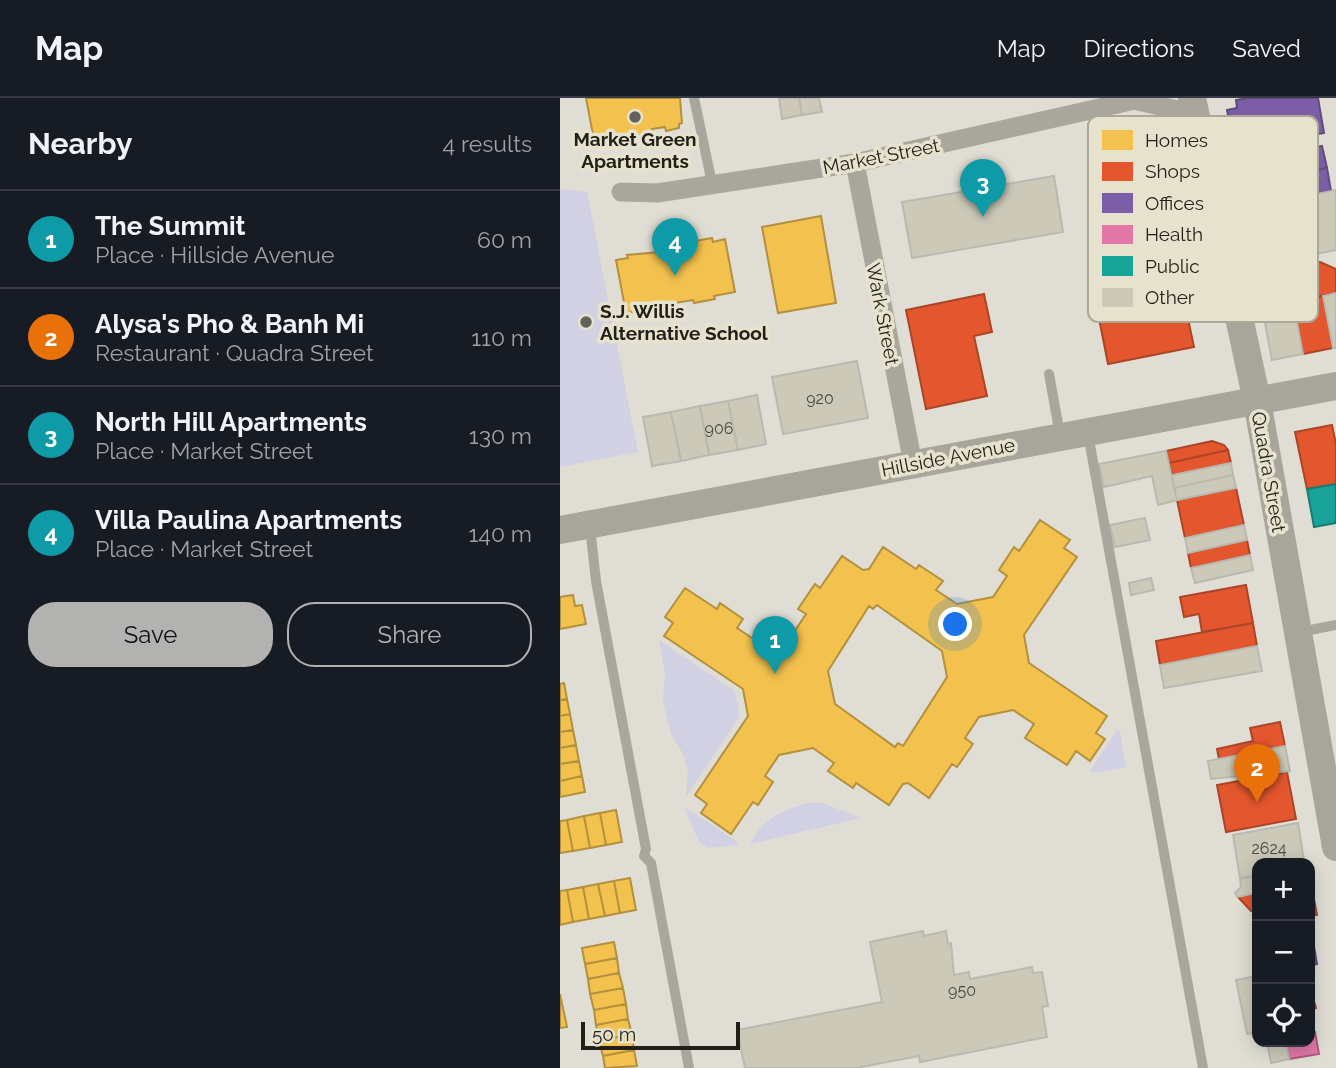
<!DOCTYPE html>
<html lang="en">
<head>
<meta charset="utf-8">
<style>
  body { margin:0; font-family:Raleway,sans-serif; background:#242831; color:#f1f3f6 }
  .controls { position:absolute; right:21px; bottom:21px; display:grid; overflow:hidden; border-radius:14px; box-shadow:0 4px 18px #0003 }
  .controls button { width:63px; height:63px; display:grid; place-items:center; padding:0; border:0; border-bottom:2px solid #363941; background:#171b24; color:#f1f3f6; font:35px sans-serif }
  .scale { position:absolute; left:21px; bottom:18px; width:159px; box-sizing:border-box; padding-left:7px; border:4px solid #211f18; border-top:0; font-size:19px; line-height:24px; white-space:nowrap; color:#211f18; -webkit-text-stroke:5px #e6e2ce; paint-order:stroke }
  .you { position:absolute; left:396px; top:527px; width:24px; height:24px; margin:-18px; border:5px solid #fff; border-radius:50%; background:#1a73e8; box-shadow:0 0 0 10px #1a73e833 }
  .badge { display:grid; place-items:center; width:46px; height:46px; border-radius:50%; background:#b2b2b0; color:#fff; font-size:23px; font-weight:700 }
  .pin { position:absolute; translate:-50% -58px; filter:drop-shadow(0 2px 4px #0008) }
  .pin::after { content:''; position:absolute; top:37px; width:24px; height:21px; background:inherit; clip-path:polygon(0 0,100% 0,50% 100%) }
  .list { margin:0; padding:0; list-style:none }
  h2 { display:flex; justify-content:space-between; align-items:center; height:91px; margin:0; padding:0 28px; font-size:30px }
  h2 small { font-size:23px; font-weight:400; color:#9ea1a6 }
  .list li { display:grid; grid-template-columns:46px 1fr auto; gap:21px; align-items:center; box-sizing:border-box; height:98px; padding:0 28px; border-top:2px solid #363941 }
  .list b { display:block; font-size:26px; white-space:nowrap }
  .list p { margin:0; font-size:23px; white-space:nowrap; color:#9ea1a6 }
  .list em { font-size:23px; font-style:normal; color:#9ea1a6 }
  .actions { display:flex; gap:14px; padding:21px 28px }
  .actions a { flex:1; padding:16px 0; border:2px solid #b2b2b0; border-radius:28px; text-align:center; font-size:24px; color:#b2b2b0 }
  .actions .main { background:#b2b2b0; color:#111 }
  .icon { flex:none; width:38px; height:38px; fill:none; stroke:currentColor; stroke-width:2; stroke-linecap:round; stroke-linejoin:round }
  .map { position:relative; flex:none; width:776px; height:970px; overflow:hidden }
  header { display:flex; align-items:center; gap:42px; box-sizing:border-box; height:98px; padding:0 35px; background:#171b24; border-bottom:2px solid #363941 }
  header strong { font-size:33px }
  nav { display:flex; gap:38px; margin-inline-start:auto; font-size:24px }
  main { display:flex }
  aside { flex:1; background:#171b24 }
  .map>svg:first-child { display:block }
</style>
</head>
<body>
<header>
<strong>Map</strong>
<nav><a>Map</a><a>Directions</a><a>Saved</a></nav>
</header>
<main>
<aside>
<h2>Nearby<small>4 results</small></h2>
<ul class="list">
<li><span class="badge" style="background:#0f9aa8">1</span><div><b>The Summit</b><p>Place · Hillside Avenue</p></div><em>60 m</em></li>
<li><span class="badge" style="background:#e8710a">2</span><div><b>Alysa's Pho &amp; Banh Mi</b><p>Restaurant · Quadra Street</p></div><em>110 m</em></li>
<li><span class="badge" style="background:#0f9aa8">3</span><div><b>North Hill Apartments</b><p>Place · Market Street</p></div><em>130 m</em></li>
<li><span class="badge" style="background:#0f9aa8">4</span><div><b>Villa Paulina Apartments</b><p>Place · Market Street</p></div><em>140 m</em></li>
</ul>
<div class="actions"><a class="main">Save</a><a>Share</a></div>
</aside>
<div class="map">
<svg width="776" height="970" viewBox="0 0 776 970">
  <rect width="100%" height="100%" fill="#e0ded4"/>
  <path fill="#d2d0e3" d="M0 91 27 94 78 354 0 369Z
    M99 542 175 593 180 618 126 699 128 674 123 656 111 636 103 603 105 575Z
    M557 632 560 634 566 669 534 675 530 673Z
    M249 705H263L301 720 190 746C203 720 222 712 249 705Z
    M124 709 178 744 177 747 147 750 138 742Z"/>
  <path fill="#f2c14e" stroke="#b3903e" stroke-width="2" fill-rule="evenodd" d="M26 0H120L122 25 119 26V30L106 33 105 29 92 31 93 35 66 40 65 36 40 45 39 41 34 42Z
    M261 118 276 205 218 215 202 129Z
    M152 140 153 144 165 141 175 194 154 198 155 201 134 205 133 202 108 206 109 210 66 215 56 162 68 160 67 157 100 154 99 150 120 146 121 150 136 147 135 143Z
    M480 422 510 442 504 450 517 459 464 537 469 565 547 618 536 635 545 641 530 663 516 653 507 667 465 640 474 626 453 612 419 619 405 640 413 646 397 669 392 666 369 700 348 685 343 686 329 707 296 685 293 690 268 673 274 665 253 650 219 657 205 678 213 684 198 707 193 704 171 736 141 715 147 706 135 697 188 618 183 591 104 538 113 525 105 519 125 490 157 511 160 505 183 521 177 530 198 544 232 537 246 516 238 511 255 486 260 490 282 458 303 472 309 471 323 449 356 471 359 467 383 483 376 492 397 506 433 499 447 478 439 472 454 449 459 453ZM317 507 382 553 387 579 343 648 338 645 335 649 275 606 268 573 309 508 313 511Z
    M13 497 15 508 22 507 26 526 0 531V499Z
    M4 585 7 601 0 602V586Z
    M7 601 10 616 0 618V602Z
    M10 616 13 632 0 634V618Z
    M13 632 16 647 0 650V634Z
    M16 647 19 663 0 666V650Z
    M19 663 22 678 0 683V666Z
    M22 678 25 694 0 699V683Z
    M56 712 62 744 46 747 40 715Z
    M40 715 46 747 30 750 24 718Z
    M24 718 30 750 13 753 7 722Z
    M7 722 13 753 0 755V723Z
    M70 780 76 812 60 815 54 783Z
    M54 783 60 815 45 818 38 786Z
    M38 786 45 818 29 821 23 789Z
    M23 789 29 821 13 824 7 792Z
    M7 792 13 824 0 827V793Z
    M54 844 57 860 25 866 22 850Z
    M57 860 59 875 28 881 25 866Z
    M59 875 63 890 30 896 28 881Z
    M63 890 66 906 34 912 30 896Z
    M0 896 7 929 0 930Z
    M66 906 68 921 36 927 34 912Z
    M68 921 72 936 39 943 36 927Z
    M72 936 74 952 43 958 39 943Z
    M74 952 77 968 45 970 43 958Z"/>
  <path fill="#e4572e" stroke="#aa4627" stroke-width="2" d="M760 164 776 171V195L702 209 697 182 707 179 706 174Z
    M621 188 634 249 548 266 536 205Z
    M424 196 432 234 414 238 427 298 366 311 346 212Z
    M763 198 773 250 743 256 733 203Z
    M772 327 776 346V386L747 391 735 334Z
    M652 343 664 347 668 352 609 365 606 353Z
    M668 352 671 365 612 377 609 365Z
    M676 390 684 427 625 440 617 402Z
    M687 442 690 457 631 470 628 455Z
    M686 487 693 525 642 534 639 516 624 519 620 499Z
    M693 525 697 548 600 567 596 543Z
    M720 624 725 648 659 661 657 651 693 643 690 630Z
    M727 674 736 721 666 734 657 687Z
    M697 795V812L691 813 678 799Z
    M754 801 757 817 750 818V802Z
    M750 890 756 910 750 913Z"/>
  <path fill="#7b5ea7" stroke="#604b7c" stroke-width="2" d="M688 0H758L764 35 685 50 683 40 687 39 684 20 669 22 667 12 677 10 676 2Z
    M762 48 767 70 690 85 687 71 699 68 706 59Z
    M767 70 771 93 695 109 690 85Z
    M750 825 757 866 750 868Z"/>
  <path fill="#e377a8" stroke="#a95d7d" stroke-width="2" d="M755 934 759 956 729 961 726 944H750V935Z"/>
  <path fill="#17a398" stroke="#1a7b72" stroke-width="2" d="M776 386V425L754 429 747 391Z"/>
  <path fill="#ccc9b8" stroke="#bab9b0" stroke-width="2" d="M219 0H239L242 17 222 21Z
    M239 0H259L262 14 242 17Z
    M494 78 503 134 352 160 342 104Z
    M776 92V152L730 161 718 104Z
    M776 195V250H773L763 198Z
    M733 203 743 256 712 262 702 209Z
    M297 263 308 320 223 336 212 279Z
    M197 297 206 346 178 352 168 303Z
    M168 303 178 352 149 357 140 308Z
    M140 308 149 357 121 363 111 314Z
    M111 314 121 363 92 368 83 319Z
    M606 353 617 402 598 407 592 378 544 389 539 366Z
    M671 365 673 377 614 390 612 377Z
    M673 377 676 390 617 402 614 390Z
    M585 420 590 442 555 449 550 427Z
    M684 427 687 442 628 455 625 440Z
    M690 457 693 472 635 485 631 470Z
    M591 480 594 492 571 497 569 485Z
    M697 548 702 573 604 590 600 567Z
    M725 648 730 673 651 681 648 663Z
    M738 725 744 763 697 765V777L680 780 673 737Z
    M697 778V795L678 799 675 795 681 789 680 781Z
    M363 833 364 838 386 833 388 846 391 845 394 877 409 874 410 881 472 869 473 875 482 874 488 908 482 909 487 939 360 964 359 958 296 970H185L177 932 322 904 310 844Z
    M697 878V935L687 936 676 882Z
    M707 944H726L729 961 711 965Z"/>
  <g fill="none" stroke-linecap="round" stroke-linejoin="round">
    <path stroke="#a9a79d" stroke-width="10" d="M134 0 152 85
      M623 170 666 161
      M489 276 500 337
      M528 336 643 970
      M30 429 36 483 86 751 84 758 91 765 129 970
      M740 534 776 527"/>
    <path stroke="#a9a79d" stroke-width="19" d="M578 3 635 16
      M295 65 353 366
      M61 94 97 95 295 65 584 0"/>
    <path stroke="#a8a69a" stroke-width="28" d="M632 0 697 303 776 749
      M0 432 776 288"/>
  </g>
  <g fill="#64625a" stroke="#e6e2ce" stroke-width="2.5">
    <circle cx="75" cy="19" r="7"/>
    <circle cx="26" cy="224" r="7"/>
  </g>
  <g text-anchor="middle" stroke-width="7" stroke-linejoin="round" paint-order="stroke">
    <g font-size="16" fill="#4c4a41">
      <text x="260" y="306">920</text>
      <text x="159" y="336">906</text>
      <text x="709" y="756">2624</text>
      <text x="402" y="898">950</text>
    </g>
    <g font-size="19" font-weight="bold" fill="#211f18" stroke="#e6e2ce">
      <text x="75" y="48">Market Green<tspan x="75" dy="22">Apartments</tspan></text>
      <text x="40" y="220" text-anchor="start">S.J. Willis<tspan x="40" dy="22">Alternative School</tspan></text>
    </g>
    <g font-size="19" fill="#211f18" stroke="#e6e2ce">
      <text transform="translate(321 58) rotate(-11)" y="7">Market Street</text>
      <text transform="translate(323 216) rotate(79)" y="7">Wark Street</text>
      <text transform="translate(388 359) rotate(-11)" y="7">Hillside Avenue</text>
      <text transform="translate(709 374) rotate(80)" y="7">Quadra Street</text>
    </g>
  </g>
  <rect x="528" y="18" width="230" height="206" rx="10" fill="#e6e2ce" stroke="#aba897" stroke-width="2"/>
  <rect x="542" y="32" width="31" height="20" fill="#f2c14e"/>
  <rect x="542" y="64" width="31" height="19" fill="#e4572e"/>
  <rect x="542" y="95" width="31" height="20" fill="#7b5ea7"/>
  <rect x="542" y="127" width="31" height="19" fill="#e377a8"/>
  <rect x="542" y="158" width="31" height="20" fill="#17a398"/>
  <rect x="542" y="190" width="31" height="19" fill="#ccc9b8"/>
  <g font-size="19" fill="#211f18">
    <text x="585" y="49">Homes</text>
    <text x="585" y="80">Shops</text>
    <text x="585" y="112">Offices</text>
    <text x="585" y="143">Health</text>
    <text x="585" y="175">Public</text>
    <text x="585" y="206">Other</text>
  </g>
</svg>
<div class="controls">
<button>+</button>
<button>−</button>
<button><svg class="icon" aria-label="locate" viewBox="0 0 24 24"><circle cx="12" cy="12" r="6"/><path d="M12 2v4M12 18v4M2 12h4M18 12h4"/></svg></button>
</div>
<div class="scale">50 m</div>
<div class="you"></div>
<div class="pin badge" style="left:215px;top:576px;background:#0f9aa8">1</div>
<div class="pin badge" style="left:697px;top:704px;background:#e8710a">2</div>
<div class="pin badge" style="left:423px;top:119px;background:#0f9aa8">3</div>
<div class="pin badge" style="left:115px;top:178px;background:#0f9aa8">4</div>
</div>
</main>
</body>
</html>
